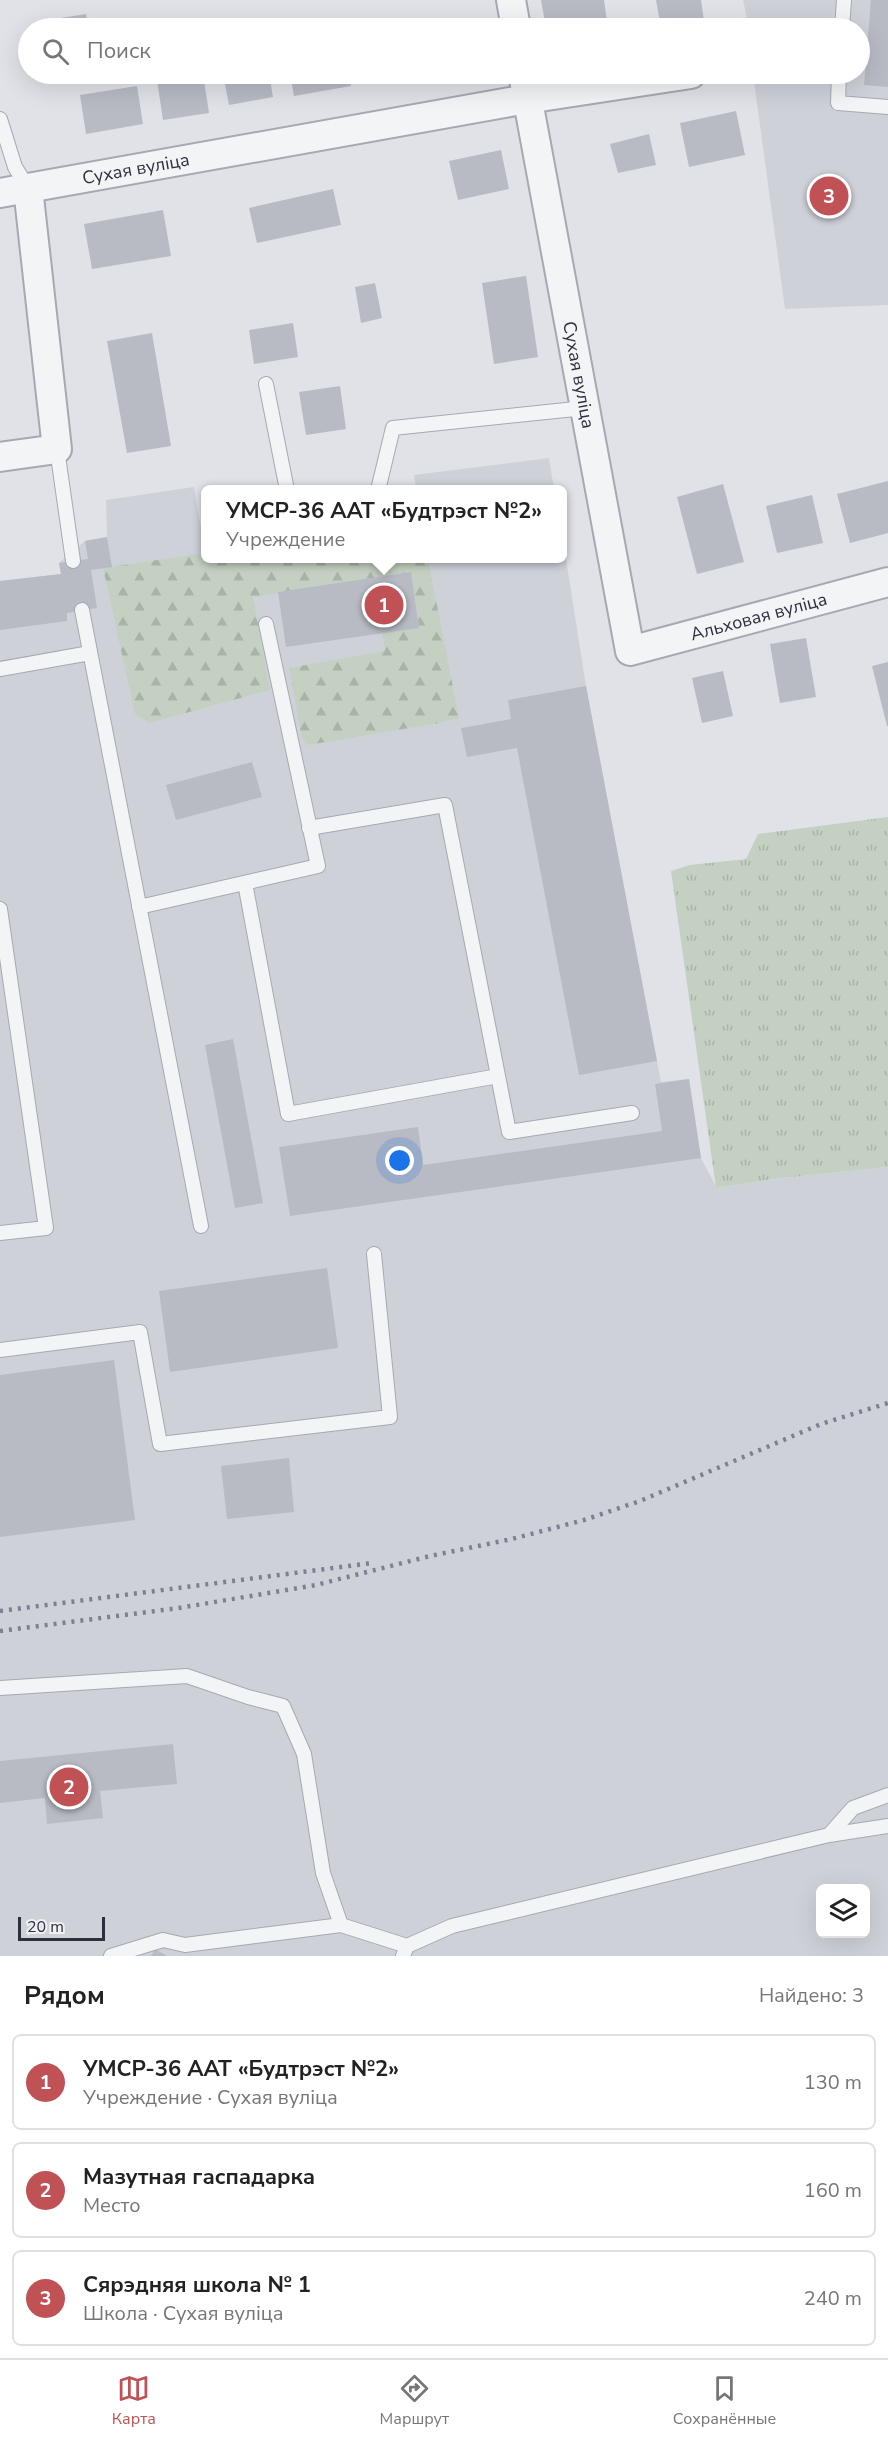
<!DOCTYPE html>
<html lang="ru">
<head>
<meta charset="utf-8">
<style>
  body { margin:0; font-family:"Nunito Sans",sans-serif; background:#f6f6f6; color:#222 }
  .controls { position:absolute; right:18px; bottom:18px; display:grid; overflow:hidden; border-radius:9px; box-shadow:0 6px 24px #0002 }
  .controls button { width:54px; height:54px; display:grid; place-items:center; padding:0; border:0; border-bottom:2px solid #e0e0e0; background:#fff; color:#222; font:30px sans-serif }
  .scale { position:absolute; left:18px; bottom:15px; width:87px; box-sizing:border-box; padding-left:6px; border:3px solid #2b2f3e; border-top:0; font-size:16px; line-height:21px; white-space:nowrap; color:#2b2f3e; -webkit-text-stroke:4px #f0f1f5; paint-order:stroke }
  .you { position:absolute; left:400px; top:1161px; width:21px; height:21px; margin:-15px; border:4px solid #fff; border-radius:50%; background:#1a73e8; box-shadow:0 0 0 9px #1a73e833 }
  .badge { display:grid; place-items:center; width:39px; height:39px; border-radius:50%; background:#c05255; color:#fff; font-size:20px; font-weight:700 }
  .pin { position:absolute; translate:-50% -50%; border:3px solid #fff; box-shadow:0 2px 6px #0006 }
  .popup { position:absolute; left:201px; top:485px; width:366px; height:78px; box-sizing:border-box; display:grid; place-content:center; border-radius:9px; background:#fff; filter:drop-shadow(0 2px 4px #0005); font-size:20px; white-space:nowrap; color:#767676 }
  .popup b { font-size:22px; color:#222 }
  .popup::after { content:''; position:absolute; left:50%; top:100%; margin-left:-12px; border:12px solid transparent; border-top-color:#fff }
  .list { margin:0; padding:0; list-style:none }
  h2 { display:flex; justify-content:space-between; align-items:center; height:78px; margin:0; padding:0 24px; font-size:26px }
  h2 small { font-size:20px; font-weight:400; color:#767676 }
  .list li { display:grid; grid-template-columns:39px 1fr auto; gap:18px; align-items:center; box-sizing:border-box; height:96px; margin:0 12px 12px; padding:0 12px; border:2px solid #e0e0e0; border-radius:9px }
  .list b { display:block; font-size:22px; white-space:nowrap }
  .list p { margin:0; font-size:20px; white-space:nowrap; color:#767676 }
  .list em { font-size:20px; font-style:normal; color:#767676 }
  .icon { flex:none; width:33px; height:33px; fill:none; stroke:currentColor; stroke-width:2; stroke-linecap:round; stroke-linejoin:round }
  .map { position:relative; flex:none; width:888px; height:1956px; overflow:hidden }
  .search { position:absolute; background:#fff; box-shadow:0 6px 24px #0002; left:18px; right:18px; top:18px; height:66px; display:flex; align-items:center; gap:15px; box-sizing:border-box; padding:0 21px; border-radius:33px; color:#767676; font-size:22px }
  .sheet { height:402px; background:#fff }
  nav { display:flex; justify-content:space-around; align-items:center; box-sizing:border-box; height:84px; border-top:2px solid #e0e0e0; background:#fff; font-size:16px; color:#767676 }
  nav a { display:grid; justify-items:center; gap:3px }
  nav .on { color:#c05255 }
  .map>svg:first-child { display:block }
</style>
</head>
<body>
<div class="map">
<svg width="888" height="1956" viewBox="0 0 888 1956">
  <defs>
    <pattern id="grass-tufts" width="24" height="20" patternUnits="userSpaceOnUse" patternTransform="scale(1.5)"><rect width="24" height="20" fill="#c4d1c2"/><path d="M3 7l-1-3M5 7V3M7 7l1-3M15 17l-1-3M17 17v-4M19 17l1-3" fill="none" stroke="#a9b4a8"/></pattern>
    <pattern id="forest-firs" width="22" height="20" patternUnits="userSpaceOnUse" patternTransform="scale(1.5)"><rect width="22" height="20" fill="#c4d1c2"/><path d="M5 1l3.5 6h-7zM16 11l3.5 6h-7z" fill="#a9b4a8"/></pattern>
  </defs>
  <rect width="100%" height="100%" fill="#e0e2e8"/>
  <path fill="#cfd1d9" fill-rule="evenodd" d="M743 0H888V305L785 309 753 74H860V28H749Z
    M549 458 554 489H416L414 475Z
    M194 487 206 558H562L563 540 586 686 661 1082 689 1079 701 1158 717 1188 773 1179 888 1167V1956H0V581L61 574 59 563 85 541 107 537 106 500ZM820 1888H866V1934H820Z"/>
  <path fill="url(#grass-tufts)" d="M888 817V1167L773 1179 716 1188 671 871 690 865 746 859 758 834Z"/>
  <path fill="url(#forest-firs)" d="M205 553 206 558 428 559 459 718 439 723 308 745 302 739 289 668 385 651 382 633 419 627 411 572 253 597 270 690 149 723 135 714 103 568Z"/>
  <path fill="#b8bbc4" d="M541 0H604L608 28H546Z
    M656 0H701L705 28H661Z
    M871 0H888V87L864 85Z
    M86 14 88 28H36L35 22Z
    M203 74 209 113 163 120 157 80Z
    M223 74H269L273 97 229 105Z
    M290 74H349L351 86 294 96Z
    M137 86 143 124 86 134 80 95Z
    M736 111 745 155 689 167 680 123Z
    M649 134 656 165 618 173 610 144Z
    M501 150 509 189 458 200 449 161Z
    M333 189 341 225 257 243 249 208Z
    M163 210 171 256 92 269 84 224Z
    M526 276 538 357 494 364 482 283Z
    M375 283 382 318 361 323 355 287Z
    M293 323 298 357 254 364 249 330Z
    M152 333 171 446 127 453 107 341Z
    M340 386 346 429 306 435 299 392Z
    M888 481V533L850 543 837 494Z
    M723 484 744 562 697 574 677 497Z
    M812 495 823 543 777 553 766 506Z
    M107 537 112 567 91 570 97 608 67 613V621L0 630V581L61 574 59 563 88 559 85 541Z
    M411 572 419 628 286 647 278 592Z
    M806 638 816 697 780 703 770 644Z
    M888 662V726H887L872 666Z
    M723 671 733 716 702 723 692 678Z
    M586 686 657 1061 579 1075 517 748 467 757 461 728 511 719 508 700Z
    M252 762 262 797 176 820 166 785Z
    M233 1039 263 1203 235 1208 205 1045Z
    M689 1079 701 1158 290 1216 279 1147 418 1127 423 1165 662 1131 655 1084Z
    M327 1268 338 1348 170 1372 159 1291Z
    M114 1360 135 1520 0 1537V1375Z
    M289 1458 294 1512 227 1519 221 1466Z
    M173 1744 177 1784 100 1791 103 1818 47 1824 45 1798 0 1803V1761Z
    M155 1949 167 1956H151Z"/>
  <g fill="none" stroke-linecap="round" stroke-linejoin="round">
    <g stroke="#a6a9b2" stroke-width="16">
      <path id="lane" d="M842 28 844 0
        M839 74 838 103 888 107
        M0 119 15 167 28 188
        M266 384 287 490
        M57 449 73 561
        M378 490 393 428 585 408
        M82 610 201 1226
        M0 669 90 653
        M309 828 445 805 509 1132 632 1113
        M245 883 288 1114 498 1076
        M139 907 318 866 266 624
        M0 909 46 1228 0 1233
        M0 1350 140 1332 160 1444 390 1417 374 1254
        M0 1688 187 1676 248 1697 283 1706 304 1754 323 1873 341 1925
        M829 1835 888 1826
        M111 1956 163 1940 185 1945 341 1925 407 1946
        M403 1956 407 1946 452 1926 829 1835 853 1808 888 1795"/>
    </g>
    <g stroke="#a6a9b2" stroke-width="32">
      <g id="street">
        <path d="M511 0 516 28"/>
        <path id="s1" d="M523 74 630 651 888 582"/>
        <path id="s2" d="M0 193 527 99 691 74"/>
        <path d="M0 457 57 449 28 188"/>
      </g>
    </g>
    <use href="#lane" stroke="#f3f4f6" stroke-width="14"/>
    <use href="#street" stroke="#f3f4f6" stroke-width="28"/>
    <path stroke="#7b8190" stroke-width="4.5" stroke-dasharray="3 6" stroke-linecap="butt" d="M0 1611 372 1563
      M0 1631 179 1608 316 1585 430 1556 512 1539 584 1520 640 1501 821 1424 888 1403"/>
  </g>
  <g text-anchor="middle" stroke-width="5" stroke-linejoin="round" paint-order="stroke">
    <g font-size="18" fill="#2b2f3e" stroke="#f0f1f5">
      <text dy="6" stroke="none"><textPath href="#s2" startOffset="138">Сухая вуліца</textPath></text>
      <text dy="6" stroke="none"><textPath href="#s1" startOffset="306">Сухая вуліца</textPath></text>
      <text dy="6" stroke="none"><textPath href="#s1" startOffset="720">Альховая вуліца</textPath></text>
    </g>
  </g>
</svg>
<div class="controls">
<button><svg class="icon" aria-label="layers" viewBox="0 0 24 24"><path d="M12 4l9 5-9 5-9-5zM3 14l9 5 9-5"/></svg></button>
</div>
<div class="scale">20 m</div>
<div class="you"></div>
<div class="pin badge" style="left:384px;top:605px">1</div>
<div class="popup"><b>УМСР-36 ААТ «Будтрэст №2»</b>Учреждение</div>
<div class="pin badge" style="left:69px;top:1787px">2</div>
<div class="pin badge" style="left:829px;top:196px">3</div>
<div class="search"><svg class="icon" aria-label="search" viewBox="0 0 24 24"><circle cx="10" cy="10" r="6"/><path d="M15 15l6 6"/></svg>Поиск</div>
</div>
<section class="sheet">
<h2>Рядом<small>Найдено: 3</small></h2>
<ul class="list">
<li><span class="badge">1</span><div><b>УМСР-36 ААТ «Будтрэст №2»</b><p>Учреждение · Сухая вуліца</p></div><em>130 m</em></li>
<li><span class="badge">2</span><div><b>Мазутная гаспадарка</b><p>Место</p></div><em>160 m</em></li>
<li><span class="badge">3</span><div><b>Сярэдняя школа № 1</b><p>Школа · Сухая вуліца</p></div><em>240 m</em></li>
</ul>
</section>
<nav>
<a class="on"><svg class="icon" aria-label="map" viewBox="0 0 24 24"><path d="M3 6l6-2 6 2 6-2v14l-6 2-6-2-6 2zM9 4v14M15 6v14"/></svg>Карта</a>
<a><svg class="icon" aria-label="directions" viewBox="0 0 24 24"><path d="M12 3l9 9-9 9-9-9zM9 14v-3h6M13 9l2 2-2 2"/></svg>Маршрут</a>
<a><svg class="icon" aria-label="saved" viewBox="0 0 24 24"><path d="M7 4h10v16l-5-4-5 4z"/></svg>Сохранённые</a>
</nav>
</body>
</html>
